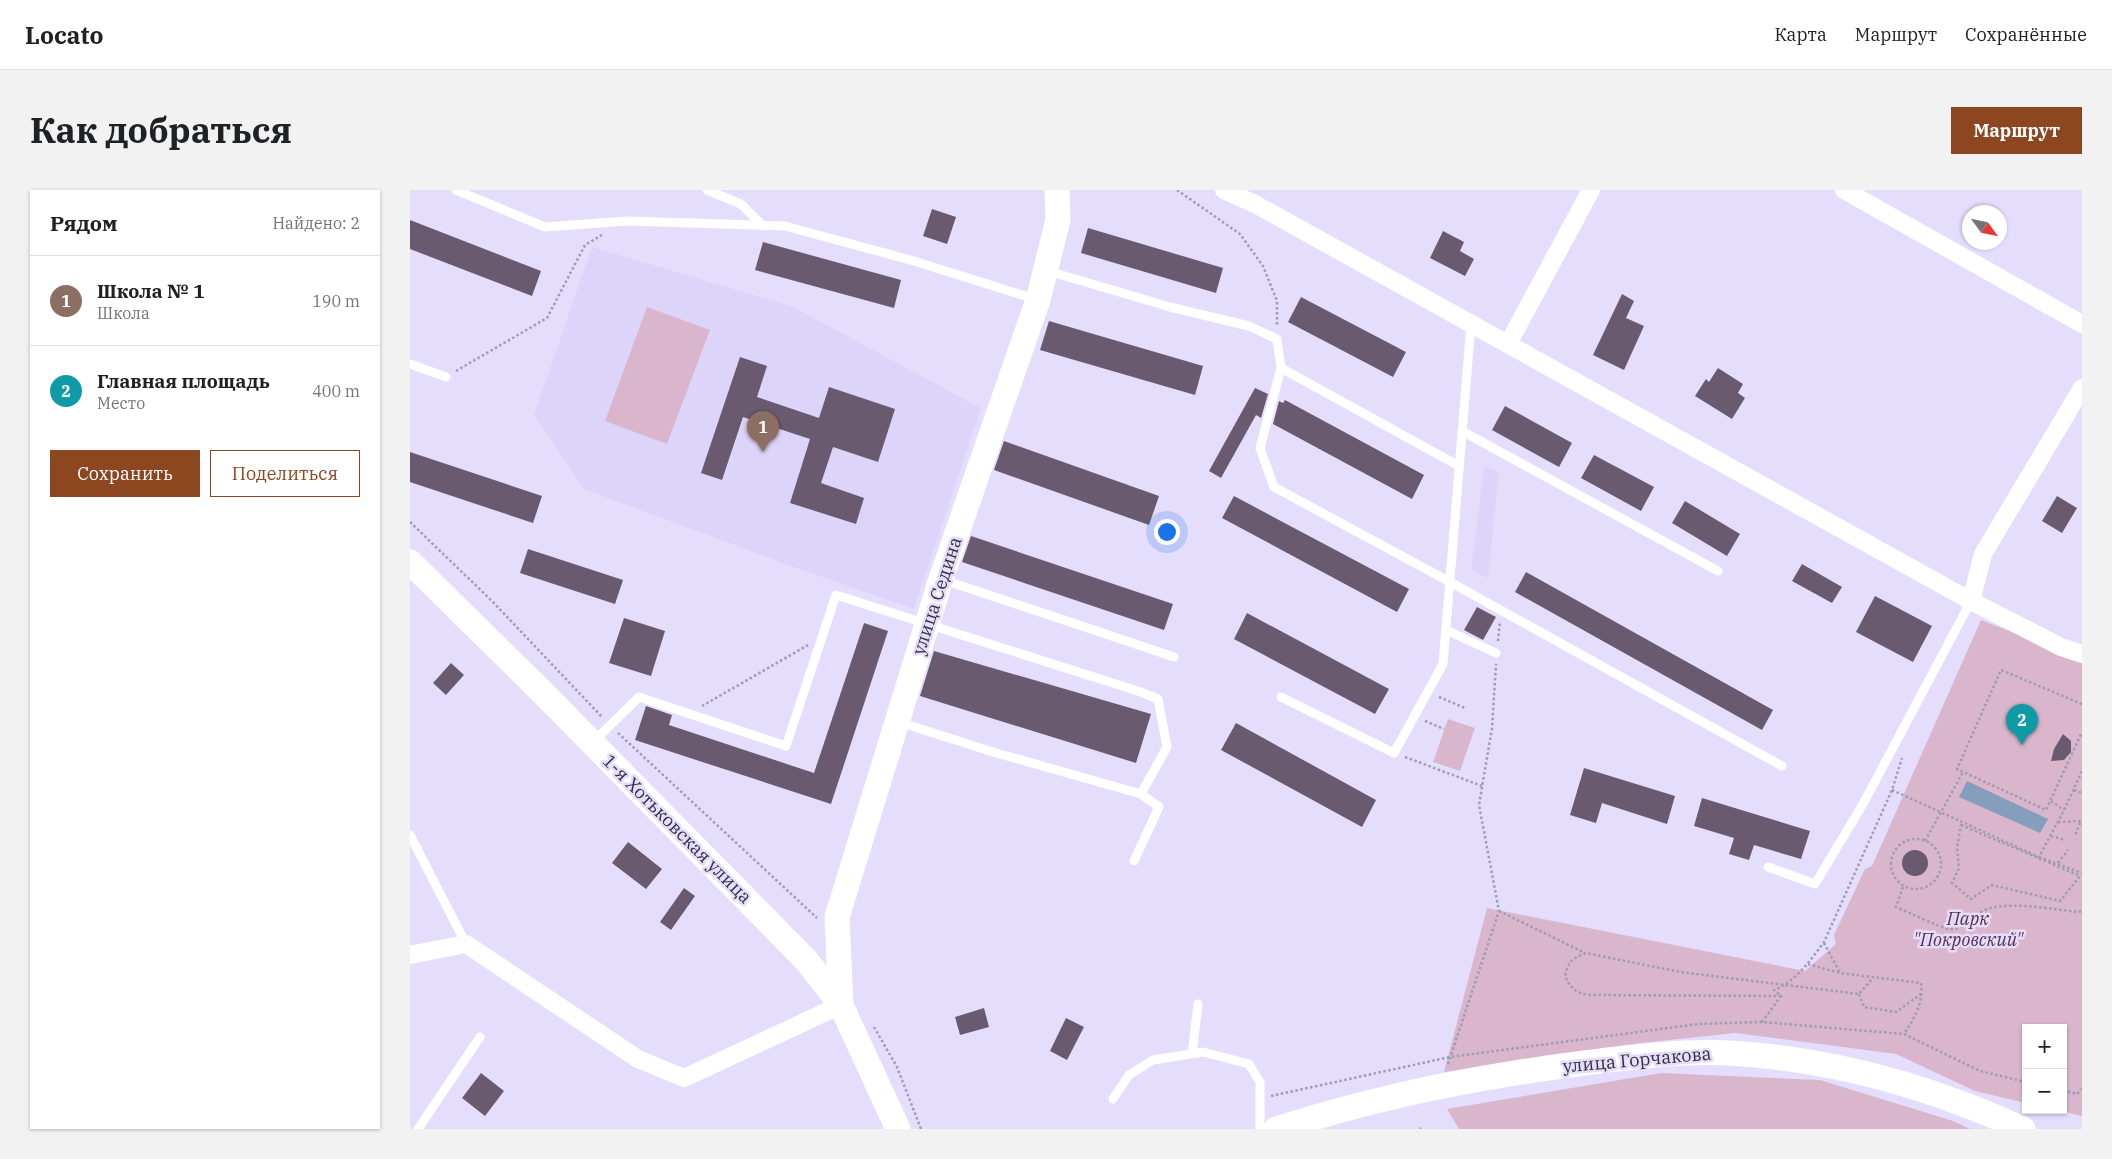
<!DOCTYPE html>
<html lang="ru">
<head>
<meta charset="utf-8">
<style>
  body { margin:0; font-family:"IBM Plex Serif",serif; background:#f2f2f2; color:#202124 }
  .controls { position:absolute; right:15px; bottom:15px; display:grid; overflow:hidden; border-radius:0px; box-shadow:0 1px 4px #0004 }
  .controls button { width:45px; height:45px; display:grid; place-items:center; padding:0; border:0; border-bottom:1px solid #e0e0e0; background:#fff; color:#202124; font:25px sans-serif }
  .compass { position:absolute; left:1552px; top:15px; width:45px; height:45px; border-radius:50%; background:#fff; box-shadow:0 1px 4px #0004; rotate:123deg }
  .you { position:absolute; left:756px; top:341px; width:18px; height:18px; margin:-12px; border:4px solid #fff; border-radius:50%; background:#1a73e8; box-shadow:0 0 0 8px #1a73e833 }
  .badge { display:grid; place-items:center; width:32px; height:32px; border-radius:50%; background:#8c4620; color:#fff; font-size:16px; font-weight:700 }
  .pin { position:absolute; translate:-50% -41px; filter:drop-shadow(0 1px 2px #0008) }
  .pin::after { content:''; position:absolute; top:26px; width:18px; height:15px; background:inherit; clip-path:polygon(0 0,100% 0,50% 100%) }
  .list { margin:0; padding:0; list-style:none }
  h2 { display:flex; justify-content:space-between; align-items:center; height:65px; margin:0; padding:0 20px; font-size:21px }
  h2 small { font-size:16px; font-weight:400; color:#757577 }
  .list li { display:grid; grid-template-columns:32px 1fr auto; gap:15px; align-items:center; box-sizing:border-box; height:90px; padding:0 20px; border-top:1px solid #e0e0e0 }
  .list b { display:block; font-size:19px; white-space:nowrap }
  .list p { margin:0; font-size:16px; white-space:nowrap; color:#757577 }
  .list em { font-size:16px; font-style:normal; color:#757577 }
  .actions { display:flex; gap:10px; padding:15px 20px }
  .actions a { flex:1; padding:11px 0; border:1px solid #8c4620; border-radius:0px; text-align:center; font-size:18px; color:#8c4620 }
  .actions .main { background:#8c4620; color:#fff }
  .map { position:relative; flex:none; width:1672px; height:939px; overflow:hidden; border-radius:0px }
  header { display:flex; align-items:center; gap:30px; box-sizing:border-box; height:70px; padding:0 25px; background:#fff; border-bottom:1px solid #e0e0e0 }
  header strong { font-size:24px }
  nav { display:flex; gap:28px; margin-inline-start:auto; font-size:18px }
  .intro { display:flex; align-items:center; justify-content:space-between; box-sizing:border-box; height:120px; padding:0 30px }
  h1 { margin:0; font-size:35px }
  .button { padding:12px 22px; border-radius:0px; background:#8c4620; color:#fff; font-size:18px; font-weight:700 }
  main { display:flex; gap:30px; padding:0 30px }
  aside { flex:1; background:#fff; border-radius:0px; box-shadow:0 1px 4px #0004 }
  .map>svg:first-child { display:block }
</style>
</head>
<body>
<header>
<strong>Locato</strong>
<nav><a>Карта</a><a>Маршрут</a><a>Сохранённые</a></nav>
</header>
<div class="intro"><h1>Как добраться</h1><a class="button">Маршрут</a></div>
<main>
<aside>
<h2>Рядом<small>Найдено: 2</small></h2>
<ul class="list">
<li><span class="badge" style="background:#8d6e63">1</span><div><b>Школа № 1</b><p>Школа</p></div><em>190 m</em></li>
<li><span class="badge" style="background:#0f9aa8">2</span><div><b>Главная площадь</b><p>Место</p></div><em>400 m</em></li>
</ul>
<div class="actions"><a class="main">Сохранить</a><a>Поделиться</a></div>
</aside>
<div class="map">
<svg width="1672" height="939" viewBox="0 0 1672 939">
  <rect width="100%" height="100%" fill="#e4defc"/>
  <path fill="#ddd4f9" d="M182 57 381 116 571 218 504 419 378 375 174 299 124 225Z
    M1074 277 1089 282 1078 388 1061 380Z"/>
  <path fill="#dab6cd" d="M237 117 300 140 257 254 195 231Z
    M1571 430 1672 469V926L1647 920H1653V838H1616V913L1565 901 1486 864 1325 843 1222 854 1034 882 1077 718 1395 781 1426 754 1424 745 1455 679 1462 676Z
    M1038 529 1065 538 1050 581 1023 572Z
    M1251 883 1410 890 1543 931 1560 939H1049L1037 919Z"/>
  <path fill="#849ebb" d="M1557 591 1638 629 1630 643 1549 607Z"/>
  <path fill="#6a5a70" d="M522 19 546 27 537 54 513 46Z
    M0 30 131 81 122 106 0 59Z
    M678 38 813 78 806 103 671 63Z
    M1033 41 1054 52 1050 61 1064 69 1055 86 1020 68Z
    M353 52 491 90 484 118 345 80Z
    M1212 104 1224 111 1216 128 1234 136 1214 180 1183 165Z
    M891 107 996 162 983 187 878 132Z
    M639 131 793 176 785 205 630 160Z
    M330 167 357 176 347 207 409 228 419 197 485 219 468 272 423 257 411 293 454 308 446 334 380 313 400 249 333 227 312 290 291 283Z
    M1308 178 1333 194 1328 203 1335 208 1322 229 1285 206 1296 189 1299 192Z
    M845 198 858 204 851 228 846 225 811 288 799 281Z
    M875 210 1014 285 1002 309 863 234 869 211 873 213Z
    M1095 216 1162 253 1149 277 1082 240Z
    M594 251 749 306 739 335 584 280Z
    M0 262 132 306 123 333 0 292Z
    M1184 265 1244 297 1231 321 1171 288Z
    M824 306 999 399 987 422 812 328Z
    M1647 306 1667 318 1652 343 1632 331Z
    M1275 311 1330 344 1317 366 1262 333Z
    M561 346 763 414 754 440 552 372Z
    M118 359 213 390 205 414 110 383Z
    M1392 374 1432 397 1422 413 1382 391Z
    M1116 382 1363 520 1352 540 1105 402Z
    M1465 406 1522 436 1503 472 1446 442Z
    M1067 417 1086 427 1073 450 1054 440Z
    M837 423 979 499 965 524 824 449Z
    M214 428 255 441 241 486 199 473Z
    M454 433 478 441 421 614 225 550 236 516 262 525 259 535 404 583Z
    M524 461 741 524 726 573 510 506Z
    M41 473 54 485 36 505 23 493Z
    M826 533 966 610 952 637 811 560Z
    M1653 544 1661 551V562L1654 570 1641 571 1644 559Z
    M1174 578 1265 606 1257 634 1192 613 1186 633 1160 625Z
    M1292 608 1400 641 1391 669 1344 655 1339 670 1319 664 1324 648 1284 636Z
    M218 652 252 679 236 699 202 673Z
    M1492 673a13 13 0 1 1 26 0a13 13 0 1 1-26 0Z
    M274 698 285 706 261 740 250 732Z
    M574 818 579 837 550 845 545 827Z
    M656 828 674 837 657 870 640 861Z
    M71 883 94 901 75 926 52 908Z"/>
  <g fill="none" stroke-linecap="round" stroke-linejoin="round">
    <path stroke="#9f9bb2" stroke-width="2.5" stroke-dasharray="2.5 2.5" stroke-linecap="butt" d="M767 0 830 44 853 76 867 111V135
      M46 181 137 128 175 55 192 45
      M0 332 82 411 192 527
      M1088 451 1090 431
      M1029 507 1055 518
      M1672 514 1591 480 1547 579 1636 620 1672 542
      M292 516 398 455
      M1015 531 1034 539
      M208 543 407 728
      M995 567 1072 596
      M1482 600 1629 667 1654 620 1672 581
      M1664 600 1672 603
      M1641 611 1654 620
      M1648 632 1671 631 1665 645
      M1551 635 1670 686 1650 711 1582 695 1561 709 1542 693 1549 678 1547 658Z
      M1641 646 1655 650
      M1481 674a25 25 0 1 1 50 0a25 25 0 1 1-50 0Z
      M1515 651 1553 582
      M1629 667 1672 683
      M1648 673 1658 660
      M1493 697 1486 717C1498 722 1530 738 1540 739 1557 740 1565 722 1580 718 1608 712 1640 719 1668 722L1672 721
      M1089 721 1175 763
      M1414 753 1430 783
      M1398 774 1430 783 1511 793C1514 812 1504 829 1494 844
      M1449 804 1454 817 1486 822 1511 804
      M1371 806 1178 805C1165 802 1160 798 1155 786 1158 772 1162 768 1176 763L1270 782 1449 804 1463 788
      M1352 832 1371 806 1364 800C1386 791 1400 771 1414 752L1482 600 1492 568
      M464 837 487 877 511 939
      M1038 874 1089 721 1069 615 1082 538 1086 474
      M1653 900 1667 904 1672 899
      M861 906 1040 867 1288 834 1352 832 1494 844 1570 881 1616 892
      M1010 939 1011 938"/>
    <path stroke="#fff" stroke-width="9" d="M46 0 135 37 216 31 375 36 504 71 628 110
      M297 0 331 14 353 36
      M638 81 760 117 839 136 867 149 871 178
      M0 174 36 187
      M1052 241 1308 381
      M1049 276 871 178 850 258 864 297 1040 392 1372 576
      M534 390 764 467
      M1036 440 1086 463
      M871 507 984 563 1033 474 1061 134
      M489 532 583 562 731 604 749 617 724 671
      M184 551 229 507 376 556 426 405 731 502 748 509 757 557 731 604
      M0 645 56 754
      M1358 677 1405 694 1453 614 1561 411
      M782 864 788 814
      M703 909 719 885 743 870 793 862 839 874 850 892V939
      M8 939 70 847"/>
    <path stroke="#fff" stroke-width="18" d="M814 0 845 14 1561 411 1651 457 1672 464
      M1434 0 1672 134
      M1098 154 1181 0
      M1561 411 1573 364 1672 198
      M0 765 56 754 228 869 274 888 431 815"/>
    <path stroke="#fff" stroke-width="25" d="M0 372 134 504 396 770 431 815 488 939
      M431 815 427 727 531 389 628 110 648 30 647 0
      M866 939C899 929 932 919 966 911 1034 894 1105 882 1174 873 1222 867 1272 861 1320 863 1424 869 1519 896 1613 939"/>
  </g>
  <g text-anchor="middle" stroke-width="5" stroke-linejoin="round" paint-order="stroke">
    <g font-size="18" fill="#33313c" stroke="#e4defc">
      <text transform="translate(527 406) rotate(-72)" y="6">улица Седина</text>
      <text transform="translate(267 639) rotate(45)" y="6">1-я Хотьковская улица</text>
      <text transform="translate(1227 870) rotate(-5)" y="6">улица Горчакова</text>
    </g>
    <g font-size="18" font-style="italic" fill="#5c2d4e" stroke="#e4defc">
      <text x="1558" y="735">Парк<tspan x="1558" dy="21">"Покровский"</tspan></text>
    </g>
  </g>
</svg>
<div class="controls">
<button>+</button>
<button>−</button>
</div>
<svg class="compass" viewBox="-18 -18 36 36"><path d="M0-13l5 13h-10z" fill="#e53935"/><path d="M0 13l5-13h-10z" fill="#757577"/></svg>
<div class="you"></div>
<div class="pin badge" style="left:353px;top:262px;background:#8d6e63">1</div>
<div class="pin badge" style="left:1612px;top:555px;background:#0f9aa8">2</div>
</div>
</main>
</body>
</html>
